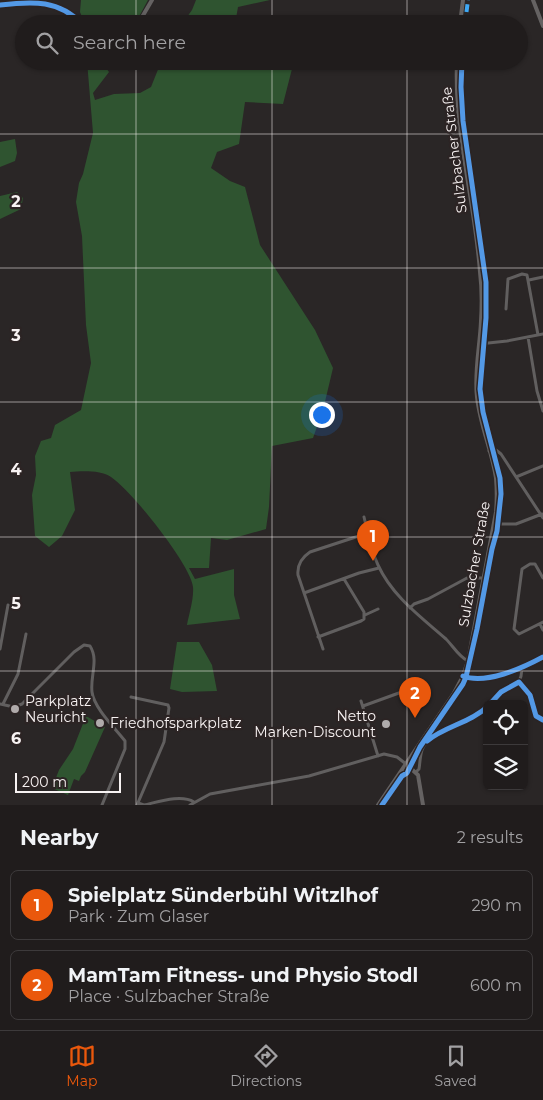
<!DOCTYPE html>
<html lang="en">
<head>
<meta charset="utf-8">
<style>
  body { margin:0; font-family:Montserrat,sans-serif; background:#282525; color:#f1f3f6 }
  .controls { position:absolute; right:15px; bottom:15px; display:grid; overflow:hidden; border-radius:8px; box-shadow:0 1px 4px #0004 }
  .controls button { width:45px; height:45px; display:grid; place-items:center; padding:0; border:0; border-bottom:1px solid #3d3a3b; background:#201c1c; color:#f1f3f6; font:25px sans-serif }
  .scale { position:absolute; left:15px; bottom:12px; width:106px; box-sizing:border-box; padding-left:5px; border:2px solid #f8f3f3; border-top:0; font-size:14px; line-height:18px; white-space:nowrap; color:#f8f3f3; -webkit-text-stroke:4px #2c2424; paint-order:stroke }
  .you { position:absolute; left:321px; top:414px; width:18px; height:18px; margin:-12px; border:4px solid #fff; border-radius:50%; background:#1a73e8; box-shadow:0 0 0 8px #1a73e833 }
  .badge { display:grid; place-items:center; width:32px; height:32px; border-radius:50%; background:#ea580c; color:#fff; font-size:16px; font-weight:700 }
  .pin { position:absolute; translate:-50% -41px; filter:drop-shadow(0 1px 2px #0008) }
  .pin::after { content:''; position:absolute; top:26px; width:18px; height:15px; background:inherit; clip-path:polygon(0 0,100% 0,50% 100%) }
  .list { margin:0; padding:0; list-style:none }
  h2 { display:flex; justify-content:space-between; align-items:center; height:65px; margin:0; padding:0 20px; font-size:21px }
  h2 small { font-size:16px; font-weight:400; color:#a2a1a3 }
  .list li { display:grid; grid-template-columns:32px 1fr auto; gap:15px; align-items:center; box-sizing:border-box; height:70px; margin:0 10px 10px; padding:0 10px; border:1px solid #3d3a3b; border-radius:8px }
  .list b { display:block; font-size:19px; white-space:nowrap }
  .list p { margin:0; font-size:16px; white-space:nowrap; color:#a2a1a3 }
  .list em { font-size:16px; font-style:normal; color:#a2a1a3 }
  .icon { flex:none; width:28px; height:28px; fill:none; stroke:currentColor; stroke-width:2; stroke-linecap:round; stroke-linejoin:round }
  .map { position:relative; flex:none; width:543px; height:805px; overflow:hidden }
  .search { position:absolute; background:#201c1c; box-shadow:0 1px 4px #0004; left:15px; right:15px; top:15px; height:55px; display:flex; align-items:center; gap:12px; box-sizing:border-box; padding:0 18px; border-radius:28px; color:#a2a1a3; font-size:19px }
  .sheet { height:225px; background:#201c1c }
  nav { display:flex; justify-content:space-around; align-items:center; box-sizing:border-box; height:70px; border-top:1px solid #3d3a3b; background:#201c1c; font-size:14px; color:#a2a1a3 }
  nav a { display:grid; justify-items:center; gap:2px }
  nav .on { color:#ea580c }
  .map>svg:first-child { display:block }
</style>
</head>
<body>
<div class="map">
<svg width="543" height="805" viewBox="0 0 543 805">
  <rect width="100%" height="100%" fill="#2a2626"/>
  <path fill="#2f5430" d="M81 0H148L135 24H85L80 12Z
    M196 0H270L238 7 235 24H182L192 10Z
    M87 61H108L104 65 109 72 93 93 95 100 114 94 140 93 151 87 159 67 164 61H294L283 104 245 102 239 144 217 152 211 168 230 181 245 187 260 245 315 330 333 368 323 410 313 438 272 446 269 507 266 529 227 540 211 538 209 568H189L195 579 234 569V595L240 619 187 625C189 614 194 599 193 587 191 565 131 490 111 477 102 470 81 471 70 472L75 510 62 536 49 547 35 536 32 495 36 475 35 456 41 441 51 438 55 425 81 410 91 363 86 325 82 236 76 202 79 183 83 174 93 133Z
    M15 139 17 153 15 161 0 167V142Z
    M17 192 23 198 21 209 0 219V196Z
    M177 642H199L212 665 217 691 182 692 170 689Z
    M86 716 105 727 85 772 81 776 79 781 74 779 68 795 52 788 59 770 73 749Z"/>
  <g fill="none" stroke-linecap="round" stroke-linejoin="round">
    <path stroke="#615f5f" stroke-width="3" d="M529 280 543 277
      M506 309 508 279 522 274 527 275 538 335
      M528 337 537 391 543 411
      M479 344 507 341 543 334
      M489 451 496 450 501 454 543 518
      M516 477 543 466
      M364 517C368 533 371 550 378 565 392 596 421 617 446 639 453 646 459 657 468 661
      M494 524H516L542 514
      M543 578 535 564H530L522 569 514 629 519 634 543 622
      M304 593 359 573 379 568
      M410 608 414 604 428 599 467 578H483
      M365 615 378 609
      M540 624 543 630
      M318 637 361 621 364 619V612L344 579
      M0 649 8 605
      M323 649 298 575C297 565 301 558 310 552L368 533
      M519 682 530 695 536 716 543 720
      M131 697 168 705 169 708 164 742 137 805
      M361 701 378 756
      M0 704 14 707 22 704 74 652 84 645 90 646C99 660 90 676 92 692 94 708 115 728 125 741V749L102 805
      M3 704 18 674 26 634
      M490 704C494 700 497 695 502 691 512 683 524 685 521 668
      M363 706 421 685
      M416 772 419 769C420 763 420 756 422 750 429 729 471 722 487 707
      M138 803 144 805C158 802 181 794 194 802
      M190 805 210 794 309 776 384 754 397 757 406 764"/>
    <path stroke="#656262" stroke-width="4" d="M533 0 543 26
      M0 5C34 1 59 0 82 24
      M138 24 152 0
      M460 24 463 0
      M463 676C485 685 523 668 543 657
      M406 764 418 775 423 805
      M378 805 454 693 463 676 468 661 496 512C497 501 497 490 496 478 492 451 480 425 477 397 474 372 480 346 481 321 482 305 482 288 480 272 475 201 454 133 457 61"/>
    <path stroke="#3fa9f5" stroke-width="4" stroke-dasharray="8 4" stroke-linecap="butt" d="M465 24 468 0"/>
    <g stroke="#2c2424" stroke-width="8">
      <path id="cycleway" d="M0 5C34 1 59 0 82 24
        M463 676C485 685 523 668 543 657
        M490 704 501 692 519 682 530 695 536 716 543 720
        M427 741C445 726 470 723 487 707
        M382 805 402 776 407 773 420 747 463 684 466 677 477 629 492 549 497 531 501 494 500 478 483 412 480 389 486 318V282L463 121 461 87 462 61"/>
    </g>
    <use href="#cycleway" stroke="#5399e6" stroke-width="5"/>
  </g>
  <path fill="none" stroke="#f8f3f3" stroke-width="1" stroke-opacity="0.55" d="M136 0V24M272 0V24M407 0V24M136 61V805M272 61V805M407 61V805M0 134H543M0 268H543M0 402H543M0 537H543M0 671H543"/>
  <g fill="#b0abab" stroke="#2c2424" stroke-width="2">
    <circle cx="15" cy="709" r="5"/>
    <circle cx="100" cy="723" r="5"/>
    <circle cx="386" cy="724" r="5"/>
  </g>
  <g text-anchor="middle" stroke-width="4.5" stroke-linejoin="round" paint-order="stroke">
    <g font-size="14" fill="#f8f3f3" stroke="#2c2424">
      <text transform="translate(454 150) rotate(-97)" y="5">Sulzbacher Straße</text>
      <text transform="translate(474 564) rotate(-80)" y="5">Sulzbacher Straße</text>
    </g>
    <g font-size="14" fill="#f8f3f3" stroke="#2c2424" text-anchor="start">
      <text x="25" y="706">Parkplatz<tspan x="25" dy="16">Neuricht</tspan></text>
      <text x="376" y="721" text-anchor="end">Netto<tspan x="376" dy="16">Marken-Discount</tspan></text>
      <text x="110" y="728">Friedhofsparkplatz</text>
    </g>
  </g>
  <g font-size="16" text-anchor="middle" font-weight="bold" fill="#f8f3f3" stroke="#2c2424" stroke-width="4.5" stroke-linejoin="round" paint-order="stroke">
    <text x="16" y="207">2</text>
    <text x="16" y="341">3</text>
    <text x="16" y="475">4</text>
    <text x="16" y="609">5</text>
    <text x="16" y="744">6</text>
  </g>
</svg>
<div class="controls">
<button><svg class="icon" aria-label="locate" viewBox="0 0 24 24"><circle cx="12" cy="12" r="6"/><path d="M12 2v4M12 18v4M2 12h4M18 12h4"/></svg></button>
<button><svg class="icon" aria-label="layers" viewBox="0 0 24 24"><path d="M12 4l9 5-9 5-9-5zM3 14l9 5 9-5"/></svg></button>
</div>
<div class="scale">200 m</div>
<div class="you"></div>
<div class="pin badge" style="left:373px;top:561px">1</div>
<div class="pin badge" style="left:415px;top:718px">2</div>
<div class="search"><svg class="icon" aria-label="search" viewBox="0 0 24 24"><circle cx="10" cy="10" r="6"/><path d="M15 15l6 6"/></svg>Search here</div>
</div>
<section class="sheet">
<h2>Nearby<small>2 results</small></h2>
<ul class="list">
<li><span class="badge">1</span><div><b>Spielplatz Sünderbühl Witzlhof</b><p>Park · Zum Glaser</p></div><em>290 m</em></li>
<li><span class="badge">2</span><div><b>MamTam Fitness- und Physio Stodl</b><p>Place · Sulzbacher Straße</p></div><em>600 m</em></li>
</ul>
</section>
<nav>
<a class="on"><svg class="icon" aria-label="map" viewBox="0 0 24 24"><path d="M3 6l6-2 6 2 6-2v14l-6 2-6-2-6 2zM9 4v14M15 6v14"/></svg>Map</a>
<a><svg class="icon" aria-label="directions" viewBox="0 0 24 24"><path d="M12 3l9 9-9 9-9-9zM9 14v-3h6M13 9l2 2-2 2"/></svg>Directions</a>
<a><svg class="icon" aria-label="saved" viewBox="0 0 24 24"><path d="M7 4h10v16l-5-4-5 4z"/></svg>Saved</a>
</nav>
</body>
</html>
